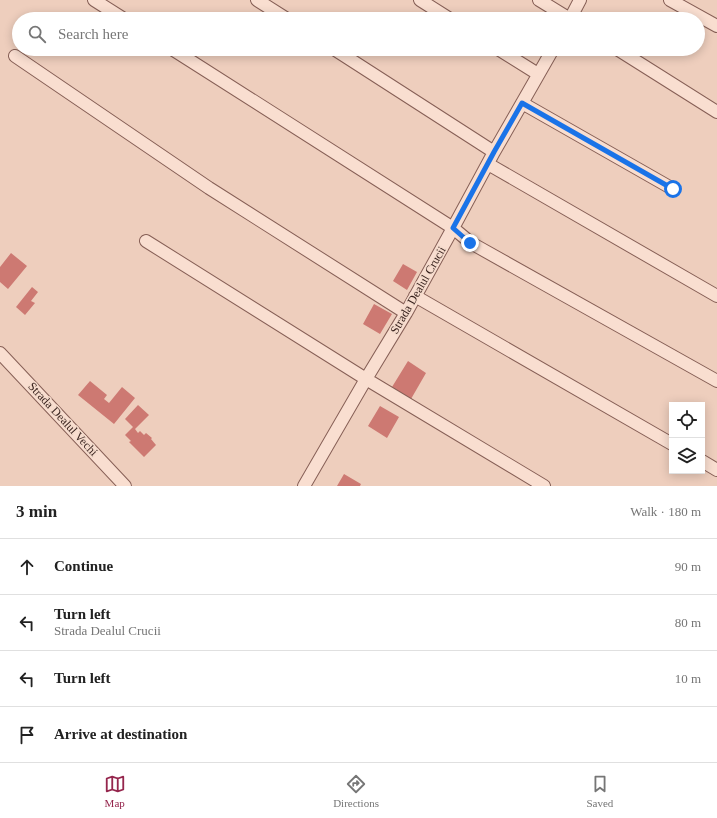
<!DOCTYPE html>
<html lang="en">
<head>
<meta charset="utf-8">
<style>
  body { margin:0; font-family:Georgia,serif; background:#f2f2f2; color:#222 }
  .controls { position:absolute; right:12px; bottom:12px; display:grid; overflow:hidden; border-radius:0px; box-shadow:0 2px 10px #0003 }
  .controls button { width:36px; height:36px; display:grid; place-items:center; padding:0; border:0; border-bottom:1px solid #e0e0e0; background:#fff; color:#222; font:20px sans-serif }
  .stop { position:absolute; width:12px; height:12px; margin:-9px; border:3px solid #1a73e8; border-radius:50%; background:#fff }
  .stop.end { background:#1a73e8; border-color:#fff; box-shadow:0 1px 4px #0008 }
  .list { margin:0; padding:0; list-style:none }
  h2 { display:flex; justify-content:space-between; align-items:center; height:52px; margin:0; padding:0 16px; font-size:17px }
  h2 small { font-size:13px; font-weight:400; color:#767676 }
  .list li { display:grid; grid-template-columns:26px 1fr auto; gap:12px; align-items:center; box-sizing:border-box; height:56px; padding:0 16px; border-top:1px solid #e0e0e0 }
  .list b { display:block; font-size:15px; white-space:nowrap }
  .list p { margin:0; font-size:13px; white-space:nowrap; color:#767676 }
  .list em { font-size:13px; font-style:normal; color:#767676 }
  .icon { flex:none; width:22px; height:22px; fill:none; stroke:currentColor; stroke-width:2; stroke-linecap:round; stroke-linejoin:round }
  .map { position:relative; flex:none; width:717px; height:486px; overflow:hidden }
  .search { position:absolute; background:#fff; box-shadow:0 2px 10px #0003; left:12px; right:12px; top:12px; height:44px; display:flex; align-items:center; gap:10px; box-sizing:border-box; padding:0 14px; border-radius:22px; color:#767676; font-size:15px }
  .sheet { height:276px; background:#fff }
  nav { display:flex; justify-content:space-around; align-items:center; box-sizing:border-box; height:56px; border-top:1px solid #e0e0e0; background:#fff; font-size:11px; color:#767676 }
  nav a { display:grid; justify-items:center; gap:2px }
  nav .on { color:#95264d }
  .map>svg:first-child { display:block }
</style>
</head>
<body>
<div class="map">
<svg width="717" height="486" viewBox="0 0 717 486">
  <rect width="100%" height="100%" fill="#eecebd"/>
  <path fill="#cd7972" d="M11 253 27 266 8 289 0 282V267Z
    M403 264 417 272 407 290 393 281Z
    M32 287 38 292 31 301 35 303 25 315 16 307Z
    M374 304 392 314 380 334 363 324Z
    M408 361 426 373 411 399 392 387Z
    M90 381 107 395 104 399 109 403 122 387 135 398 114 424 78 395Z
    M138 405 149 415 135 429 138 433 140 431 144 435 146 433 152 438 151 439 156 445 144 457 129 442 131 441 125 435 133 427 125 419Z
    M380 406 399 417 387 438 368 426Z
    M344 474 361 484 360 486H337Z"/>
  <g fill="none" stroke-linecap="round" stroke-linejoin="round">
    <g stroke="#865f56" stroke-width="14">
      <path id="minor" d="M94 0 124 19
        M257 0 287 19
        M420 0 450 19
        M539 0 570 19
        M670 0 717 26
        M570 19 580 0
        M172 49 453 228 471 243 717 381
        M334 49 494 152
        M498 49 538 74
        M617 49 717 112
        M15 56 209 188 406 313
        M522 103 673 189
        M488 164 717 296
        M146 241 366 379 544 486
        M415 296 672 444
        M0 353 125 486
        M702 461 717 470
        M304 486 366 379 406 313 453 228 494 152 553 49"/>
    </g>
    <use href="#minor" stroke="#f9ded0" stroke-width="12"/>
  </g>
  <g fill="none" stroke-linecap="round" stroke-linejoin="round">
    <path stroke="#1a73e8" stroke-width="5" d="M470 243 453 228 494 152 522 103 673 189"/>
  </g>
  <g text-anchor="middle" stroke-width="3" stroke-linejoin="round" paint-order="stroke">
    <g font-size="12" fill="#351f1b" stroke="#f5dbcc">
      <text transform="translate(418 290) rotate(-60)" y="4">Strada Dealul Crucii</text>
      <text transform="translate(63 419) rotate(47)" y="4">Strada Dealul Vechi</text>
    </g>
  </g>
</svg>
<div class="controls">
<button><svg class="icon" aria-label="locate" viewBox="0 0 24 24"><circle cx="12" cy="12" r="6"/><path d="M12 2v4M12 18v4M2 12h4M18 12h4"/></svg></button>
<button><svg class="icon" aria-label="layers" viewBox="0 0 24 24"><path d="M12 4l9 5-9 5-9-5zM3 14l9 5 9-5"/></svg></button>
</div>
<div class="stop" style="left:673px;top:189px"></div>
<div class="stop end" style="left:470px;top:243px"></div>
<div class="search"><svg class="icon" aria-label="search" viewBox="0 0 24 24"><circle cx="10" cy="10" r="6"/><path d="M15 15l6 6"/></svg>Search here</div>
</div>
<section class="sheet">
<h2>3 min<small>Walk · 180 m</small></h2>
<ul class="list">
<li><svg class="icon" aria-label="ahead" viewBox="0 0 24 24"><path d="M12 20V5M6 11l6-6 6 6"/></svg><div><b>Continue</b></div><em>90 m</em></li>
<li><svg class="icon" aria-label="left" viewBox="0 0 24 24"><path d="M17 20v-9H6M10 6l-5 5 5 5"/></svg><div><b>Turn left</b><p>Strada Dealul Crucii</p></div><em>80 m</em></li>
<li><svg class="icon" aria-label="left" viewBox="0 0 24 24"><path d="M17 20v-9H6M10 6l-5 5 5 5"/></svg><div><b>Turn left</b></div><em>10 m</em></li>
<li><svg class="icon" aria-label="arrive" viewBox="0 0 24 24"><path d="M6 21V4h12l-3 4 3 4H6"/></svg><div><b>Arrive at destination</b></div></li>
</ul>
</section>
<nav>
<a class="on"><svg class="icon" aria-label="map" viewBox="0 0 24 24"><path d="M3 6l6-2 6 2 6-2v14l-6 2-6-2-6 2zM9 4v14M15 6v14"/></svg>Map</a>
<a><svg class="icon" aria-label="directions" viewBox="0 0 24 24"><path d="M12 3l9 9-9 9-9-9zM9 14v-3h6M13 9l2 2-2 2"/></svg>Directions</a>
<a><svg class="icon" aria-label="saved" viewBox="0 0 24 24"><path d="M7 4h10v16l-5-4-5 4z"/></svg>Saved</a>
</nav>
</body>
</html>
